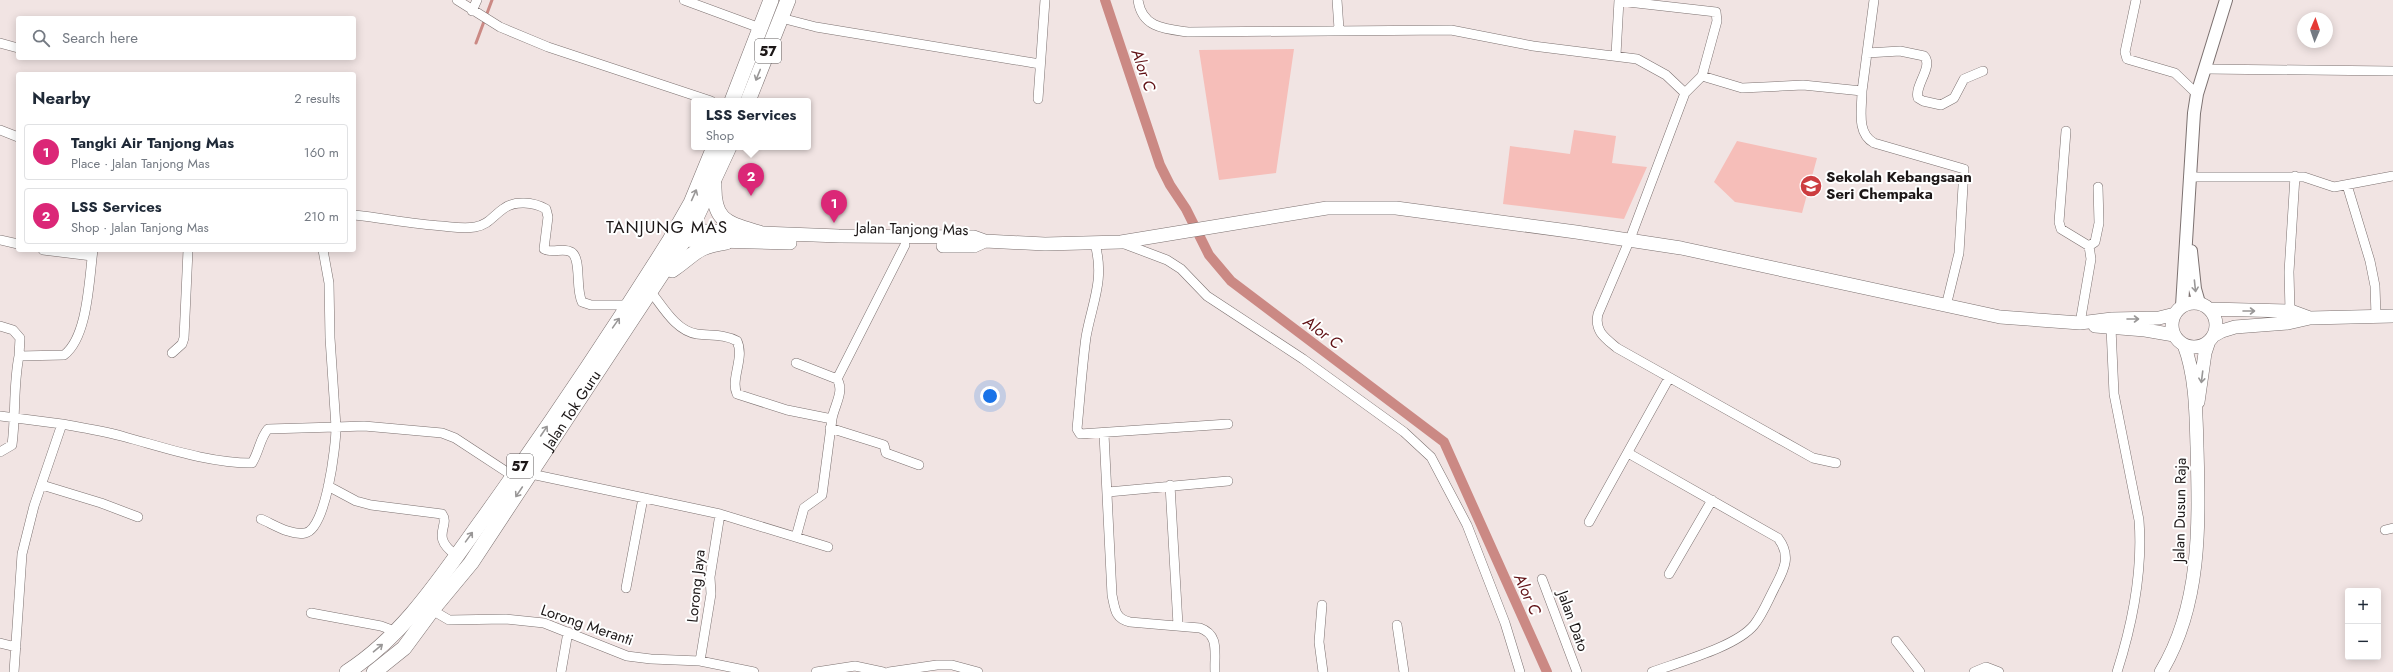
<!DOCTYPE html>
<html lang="en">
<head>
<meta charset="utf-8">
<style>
  body { margin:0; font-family:Jost,sans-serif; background:#f6f6f7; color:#1f2937 }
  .controls { position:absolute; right:12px; bottom:12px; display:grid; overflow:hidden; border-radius:4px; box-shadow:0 2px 10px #0003 }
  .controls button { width:36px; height:36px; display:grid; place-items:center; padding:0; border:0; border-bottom:1px solid #e0e1e3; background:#fff; color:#1f2937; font:20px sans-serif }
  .compass { position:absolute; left:2297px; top:12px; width:36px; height:36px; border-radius:50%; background:#fff; box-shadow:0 2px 10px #0003; rotate:2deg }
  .you { position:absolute; left:990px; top:396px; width:14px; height:14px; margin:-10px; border:3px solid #fff; border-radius:50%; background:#1a73e8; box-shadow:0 0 0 6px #1a73e833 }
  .badge { display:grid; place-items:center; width:26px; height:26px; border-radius:50%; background:#db2777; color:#fff; font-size:13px; font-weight:700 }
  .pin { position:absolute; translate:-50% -33px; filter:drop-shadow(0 1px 2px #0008) }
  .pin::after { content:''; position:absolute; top:21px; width:14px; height:12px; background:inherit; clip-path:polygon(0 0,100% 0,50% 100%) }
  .popup { position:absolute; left:691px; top:98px; width:120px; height:52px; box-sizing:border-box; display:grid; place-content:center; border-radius:4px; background:#fff; filter:drop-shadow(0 1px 3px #0005); font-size:13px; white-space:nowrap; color:#747a83 }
  .popup b { font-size:15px; color:#1f2937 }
  .popup::after { content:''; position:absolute; left:50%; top:100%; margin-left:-8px; border:8px solid transparent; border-top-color:#fff }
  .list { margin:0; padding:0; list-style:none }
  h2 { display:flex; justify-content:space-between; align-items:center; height:52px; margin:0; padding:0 16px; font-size:17px }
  h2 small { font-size:13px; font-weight:400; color:#747a83 }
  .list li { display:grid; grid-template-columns:26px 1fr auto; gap:12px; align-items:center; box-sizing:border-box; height:56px; margin:0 8px 8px; padding:0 8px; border:1px solid #e0e1e3; border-radius:4px }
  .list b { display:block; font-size:15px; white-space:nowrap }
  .list p { margin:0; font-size:13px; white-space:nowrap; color:#747a83 }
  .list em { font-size:13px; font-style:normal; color:#747a83 }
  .icon { flex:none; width:22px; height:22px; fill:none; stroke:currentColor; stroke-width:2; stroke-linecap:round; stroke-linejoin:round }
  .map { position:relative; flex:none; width:2393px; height:672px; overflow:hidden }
  .search { position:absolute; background:#fff; box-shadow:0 2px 10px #0003; left:16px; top:16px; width:340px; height:44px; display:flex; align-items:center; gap:10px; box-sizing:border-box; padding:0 14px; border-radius:4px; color:#747a83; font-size:15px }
  .panel { position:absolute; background:#fff; box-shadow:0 2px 10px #0003; left:16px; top:72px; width:340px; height:180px; border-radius:4px }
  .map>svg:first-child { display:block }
</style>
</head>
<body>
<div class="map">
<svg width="2393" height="672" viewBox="0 0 2393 672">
  <rect width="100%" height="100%" fill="#f1e4e3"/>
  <path fill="#f6beb9" d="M1294 49 1276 173 1219 180 1199 50Z
    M1574 130 1616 136 1612 163 1647 167 1624 219 1503 204 1510 146 1570 154Z
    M1737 141 1817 158 1802 213 1735 202 1714 182Z"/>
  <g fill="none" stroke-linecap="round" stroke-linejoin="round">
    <path stroke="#cb8984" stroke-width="3" d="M476 43 492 0"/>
    <path stroke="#cb8984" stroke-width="10" d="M1105 0 1160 165 1170 185 1186 209 1209 255 1231 281 1444 442 1547 672"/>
    <g stroke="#7c7170" stroke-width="10">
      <path id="minor" d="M457 0 500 27 548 47 711 101
        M684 0 760 28
        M1138 0C1142 28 1165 29 1188 32L1451 30 1533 46 1637 59 1666 75 1685 93
        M1337 0 1339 29
        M2136 0 2125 52 2127 59 2175 73 2197 94
        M1619 1 1716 12 1717 21 1702 76
        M472 11 477 0
        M781 18 816 27 1040 64
        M0 43 18 48
        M1867 53 1900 51 1924 56C1934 66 1914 86 1918 98L1923 101 1941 105 1954 98 1964 79 1983 71
        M1616 55 1619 0
        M2205 69 2393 71
        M1862 91 1874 0
        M1038 99 1045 0
        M0 130 18 137
        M2066 131 2059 222 2061 229 2089 246 2091 259 2080 323
        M2189 177H2304L2334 187 2393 176
        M2347 185 2370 261 2375 286 2376 316
        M354 215C383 218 412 224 442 226 453 227 464 229 475 227 488 225 493 216 503 209 514 200 534 202 546 209L548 217 544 249C552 254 563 247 571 252 582 258 575 288 582 302L591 305H628
        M0 240 18 244
        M1122 243 1167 260 1181 269 1207 296 1303 359 1404 432 1431 457 1467 525 1505 623 1520 672
        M1095 244C1105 280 1092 303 1086 337 1082 367 1080 398 1077 429L1080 434 1228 424
        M2089 246 2095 242 2099 223 2098 187
        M43 250 92 256
        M323 250 329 283 330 338 336 427 364 426 442 433 455 438 513 476
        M651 292C663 307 676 331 697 334 711 336 724 334 737 341 745 358 730 379 737 394L787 410 832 419C834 406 845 391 837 379L796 363
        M2290 311 2289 272 2295 176
        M0 326 13 330 20 338 19 356
        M2111 328 2114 394 2139 520C2143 572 2133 622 2117 672
        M172 353 182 344 184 338 188 250
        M837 379 905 245
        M0 416 62 424 34 506 22 554 14 672
        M62 424C83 428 105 431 125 437 166 448 209 463 252 463 259 452 260 438 268 429L336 427C336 446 326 530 305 533 291 536 273 524 261 519
        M830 428 884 445 886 453 919 465
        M1104 434 1112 595C1115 609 1115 619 1130 622L1200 628C1220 635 1214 653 1215 672
        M0 452 12 445C16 415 13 386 19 356L64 355C88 337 89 279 93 250
        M1628 453 1778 538C1791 555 1785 568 1776 585 1769 598 1763 614 1754 625 1736 647 1679 662 1652 672
        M1836 463 1813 458 1617 348C1605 338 1594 331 1598 314L1630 239 1685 93 1702 76 1742 88 1803 85 1862 91C1862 109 1856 133 1874 143L1964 169 1959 253 1946 306
        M531 474 720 514 828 547
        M42 485 101 503 138 517
        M1170 485 1178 625
        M328 486 356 501 371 505 442 514C451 526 429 536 456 555
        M1108 492 1228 481
        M1589 522 1669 378
        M2385 530 2393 528
        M796 537 804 508 822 495 832 419
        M1669 574 1712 500
        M1542 579 1577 672
        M626 588 643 498
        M1322 605 1319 642 1323 672
        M432 610 449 620 506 619 544 623 627 656 651 659 700 661 754 672
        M311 613 381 626 397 632
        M1397 625 1404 672
        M1896 641 1920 672
        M0 643 16 647
        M700 661 711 594 710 577 720 514
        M561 672 568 632
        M816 672 855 666 883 672
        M889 672 937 665H952L978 672
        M1974 672 1986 667 1999 672"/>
    </g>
    <g stroke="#7c7170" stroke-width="14">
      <path id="tertiary" d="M2191 251 2195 289 2199 303
        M2182 306 2194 113 2197 94 2226 0"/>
    </g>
    <g stroke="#7c7170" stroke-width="14">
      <path id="secondary" d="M682 230 839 236 974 237 985 241 1045 244 1121 242 1327 208H1396L1576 232 1681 248 2000 317 2080 323 2112 319 2159 318 2175 314
        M675 240 790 243
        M943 246H974L985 241
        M2172 325a22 22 0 1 1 44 0a22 22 0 1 1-44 0Z
        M2210 309 2291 311 2310 318
        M2095 326 2145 330 2174 335
        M2213 336 2222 331 2235 327 2288 323 2310 318 2393 316
        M2198 402 2205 353 2209 341
        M2161 672C2202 604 2199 523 2197 447 2196 414 2196 376 2184 345"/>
    </g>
    <g stroke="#7c7170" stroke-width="16">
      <g id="primary">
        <path d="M732 101 771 0"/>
        <path d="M748 101 788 0"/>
        <path d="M714 184C713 221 726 223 759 233"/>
        <path d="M672 270C696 254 694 247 726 242"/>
        <path d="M347 672C406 634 443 574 483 519 548 428 611 334 670 240L691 203 714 147"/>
        <path id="s1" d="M374 672 404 648 432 610 471 563 690 231 729 147"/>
      </g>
    </g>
    <use href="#minor" stroke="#fff" stroke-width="9"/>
    <use href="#tertiary" stroke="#fff" stroke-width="12"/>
    <use href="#secondary" stroke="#fff" stroke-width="13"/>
    <use href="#primary" stroke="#fff" stroke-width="15"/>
  </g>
  <defs><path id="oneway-shaft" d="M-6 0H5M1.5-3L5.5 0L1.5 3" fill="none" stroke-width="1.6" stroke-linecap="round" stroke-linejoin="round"/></defs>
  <g stroke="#999797">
    <use href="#oneway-shaft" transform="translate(758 75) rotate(112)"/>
    <use href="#oneway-shaft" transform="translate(694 195) rotate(-66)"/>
    <use href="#oneway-shaft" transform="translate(2195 286) rotate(84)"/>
    <use href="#oneway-shaft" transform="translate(2249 311)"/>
    <use href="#oneway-shaft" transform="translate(2133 319)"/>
    <use href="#oneway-shaft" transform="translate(616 323) rotate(-55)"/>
    <use href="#oneway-shaft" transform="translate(2202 377) rotate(97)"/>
    <use href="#oneway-shaft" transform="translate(544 431) rotate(-56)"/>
    <use href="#oneway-shaft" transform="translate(519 492) rotate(124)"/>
    <use href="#oneway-shaft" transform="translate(469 537) rotate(-54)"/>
    <use href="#oneway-shaft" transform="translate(378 648) rotate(-40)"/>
  </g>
  <defs>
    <g id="school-disc" transform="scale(1.15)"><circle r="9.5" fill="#cc3d40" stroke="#fff"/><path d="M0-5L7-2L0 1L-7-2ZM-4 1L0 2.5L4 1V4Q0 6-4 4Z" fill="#fff"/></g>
  </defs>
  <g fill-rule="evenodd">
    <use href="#school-disc" x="1811" y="186"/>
  </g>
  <g text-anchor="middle" stroke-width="4" stroke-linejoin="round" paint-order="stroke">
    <g fill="#fff" stroke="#605d5d" stroke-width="1">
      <rect x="755" y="39" width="26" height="24" rx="3"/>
      <rect x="507" y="454" width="26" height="24" rx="3"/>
    </g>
    <g font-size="14" font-weight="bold" fill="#1c1717">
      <text x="768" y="56">57</text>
      <text x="520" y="471">57</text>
    </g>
    <g font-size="15" font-weight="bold" fill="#1c1717" stroke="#fff" text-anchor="start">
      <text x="1826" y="182">Sekolah Kebangsaan<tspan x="1826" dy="17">Seri Chempaka</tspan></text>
    </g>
    <g font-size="15" fill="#1c1717" stroke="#fff">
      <text transform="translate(912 229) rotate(1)" y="5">Jalan Tanjong Mas</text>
      <text dy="5" stroke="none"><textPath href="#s1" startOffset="330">Jalan Tok Guru</textPath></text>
      <text transform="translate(2180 510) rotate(-89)" y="5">Jalan Dusun Raja</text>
      <text transform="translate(696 586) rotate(-84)" y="5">Lorong Jaya</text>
      <text transform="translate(1573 621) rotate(70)" y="5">Jalan Dato</text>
      <text transform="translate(587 625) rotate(19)" y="5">Lorong Meranti</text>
    </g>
    <g font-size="16" font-style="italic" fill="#601014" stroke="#fff">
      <text transform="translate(1144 70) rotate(71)" y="6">Alor C</text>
      <text transform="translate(1323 332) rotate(37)" y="6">Alor C</text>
      <text transform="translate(1528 594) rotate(66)" y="6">Alor C</text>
    </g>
    <g font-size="17" letter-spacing="1" fill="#1c1717" stroke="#fff">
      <text x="667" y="233">TANJUNG MAS</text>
    </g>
  </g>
</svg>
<div class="controls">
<button>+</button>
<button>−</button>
</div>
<svg class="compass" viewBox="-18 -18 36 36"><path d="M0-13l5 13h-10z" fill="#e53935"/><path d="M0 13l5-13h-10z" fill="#747a83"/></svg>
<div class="you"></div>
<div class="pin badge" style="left:834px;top:223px">1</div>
<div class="pin badge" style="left:751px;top:196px">2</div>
<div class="popup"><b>LSS Services</b>Shop</div>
<div class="search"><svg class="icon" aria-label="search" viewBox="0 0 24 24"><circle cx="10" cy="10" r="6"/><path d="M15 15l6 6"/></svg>Search here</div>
<section class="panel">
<h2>Nearby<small>2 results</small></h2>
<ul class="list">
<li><span class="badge">1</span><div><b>Tangki Air Tanjong Mas</b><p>Place · Jalan Tanjong Mas</p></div><em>160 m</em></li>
<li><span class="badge">2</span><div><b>LSS Services</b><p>Shop · Jalan Tanjong Mas</p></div><em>210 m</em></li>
</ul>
</section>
</div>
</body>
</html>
